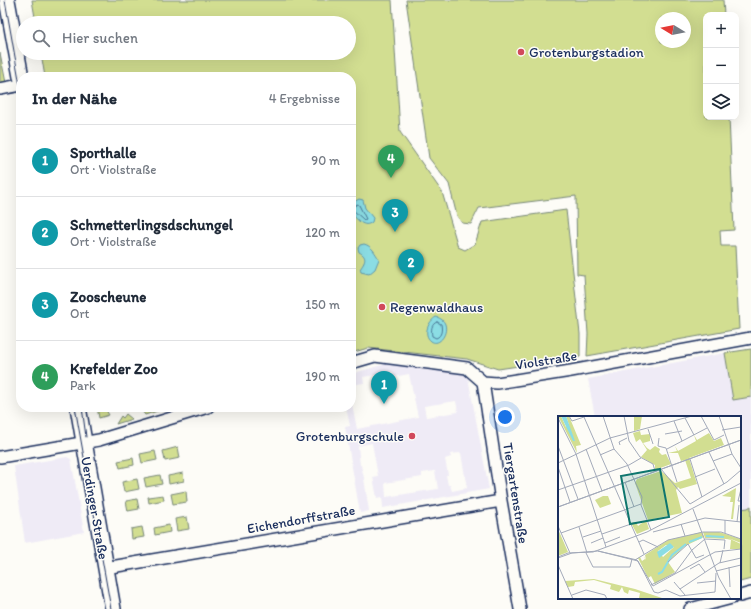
<!DOCTYPE html>
<html lang="de">
<head>
<meta charset="utf-8">
<style>
  body { margin:0; font-family:Itim,sans-serif; background:#f2f2f3; color:#1f2937 }
  .controls { position:absolute; right:12px; top:12px; display:grid; overflow:hidden; border-radius:8px; box-shadow:0 4px 16px #0002 }
  .controls button { width:36px; height:36px; display:grid; place-items:center; padding:0; border:0; border-bottom:1px solid #e0e1e3; background:#fff; color:#1f2937; font:20px sans-serif }
  .compass { position:absolute; left:655px; top:12px; width:36px; height:36px; border-radius:50%; background:#fff; box-shadow:0 4px 16px #0002; rotate:280deg }
  .you { position:absolute; left:505px; top:417px; width:14px; height:14px; margin:-10px; border:3px solid #fff; border-radius:50%; background:#1a73e8; box-shadow:0 0 0 6px #1a73e833 }
  .badge { display:grid; place-items:center; width:26px; height:26px; border-radius:50%; background:#db2777; color:#fff; font-size:13px; font-weight:700 }
  .pin { position:absolute; translate:-50% -33px; filter:drop-shadow(0 1px 2px #0008) }
  .pin::after { content:''; position:absolute; top:21px; width:14px; height:12px; background:inherit; clip-path:polygon(0 0,100% 0,50% 100%) }
  .list { margin:0; padding:0; list-style:none }
  h2 { display:flex; justify-content:space-between; align-items:center; height:52px; margin:0; padding:0 16px; font-size:17px }
  h2 small { font-size:13px; font-weight:400; color:#747a83 }
  .list li { display:grid; grid-template-columns:26px 1fr auto; gap:12px; align-items:center; box-sizing:border-box; height:72px; padding:0 16px; border-top:1px solid #e0e1e3 }
  .list b { display:block; font-size:15px; white-space:nowrap }
  .list p { margin:0; font-size:13px; white-space:nowrap; color:#747a83 }
  .list em { font-size:13px; font-style:normal; color:#747a83 }
  .icon { flex:none; width:22px; height:22px; fill:none; stroke:currentColor; stroke-width:2; stroke-linecap:round; stroke-linejoin:round }
  .map { position:relative; flex:none; width:751px; height:609px; overflow:hidden }
  .search { position:absolute; background:#fff; box-shadow:0 4px 16px #0002; left:16px; top:16px; width:340px; height:44px; display:flex; align-items:center; gap:10px; box-sizing:border-box; padding:0 14px; border-radius:22px; color:#747a83; font-size:15px }
  .panel { position:absolute; background:#fff; box-shadow:0 4px 16px #0002; left:16px; top:72px; width:340px; height:340px; border-radius:16px }
  .map>svg:first-child { display:block }
</style>
</head>
<body>
<div class="map">
<svg width="751" height="609" viewBox="0 0 751 609">
  <rect width="100%" height="100%" fill="#fdfcf7"/>
  <filter id="ink" filterUnits="userSpaceOnUse"><feTurbulence type="fractalNoise" baseFrequency=".025" numOctaves="2"/><feDisplacementMap in="SourceGraphic" scale="8" xChannelSelector="R" yChannelSelector="G"/><feConvolveMatrix kernelMatrix="1 2 1 2 8 2 1 2 1" color-interpolation-filters="sRGB"/></filter>
  <g filter="url(#ink)">
    <path fill="#efebf6" fill-rule="evenodd" d="M725 353 733 399 751 397V506L749 508 740 509V417H595L588 379Z
      M385 364 467 372 489 489 383 508 382 497 377 498 373 477 378 476 372 443 358 446 360 465H361L364 478 369 511 360 513 345 427 350 426 346 407H351V399L357 429 418 417 409 374 394 377 393 372 363 377 364 383 351 385V374ZM456 401 458 412 426 417 424 406ZM461 453 467 488 452 491 450 485H448L446 475H448L445 459 451 457 450 454ZM435 471 438 489 386 497 385 483 422 477V473Z
      M67 457 71 459 84 532 25 543 14 466Z"/>
    <path fill="#d2de91" stroke="#768678" fill-rule="evenodd" d="M32 0H392L400 132 442 192 458 247 465 250 475 244 482 222 566 210 580 334V357L498 369 467 359 368 348 351 353V77H45L41 53H349V23H36Z
      M406 0H723L724 15H706V117H729L734 230 720 231 721 246H735L739 329 587 356 588 334 584 275 577 274 576 196 479 208 471 224 462 223 457 216 449 184 429 158ZM661 18H685V42H661Z
      M0 53 6 83 0 84Z
      M751 349V397L733 400 725 353Z
      M97 407H108L106 410 109 415 99 418Z
      M139 407H170L145 415Z
      M126 414 132 419 116 424 121 416 123 418Z
      M178 447 180 458 165 461 163 451Z
      M155 451 157 460 142 463 140 454Z
      M133 458 134 465 120 468 118 461Z
      M183 473 184 481 169 484 168 476Z
      M160 475 162 484 146 487 144 478Z
      M137 479 139 489 124 492 122 482Z
      M186 491 187 502 173 504 171 494Z
      M163 495 164 500 149 503 148 497Z
      M137 499 139 509 128 511 126 501Z
      M751 506V579L740 582V509L748 508Z
      M187 517 189 529 177 531 175 519Z
      M169 525 170 532 155 535 154 528Z
      M142 527 144 537 132 539 131 529Z"/>
    <path fill="#8bdde4" stroke="#5e97ae" d="M359 199 363 200 365 208 373 218 372 222C364 229 356 219 351 212L352 203Z
      M364 244C372 246 375 253 379 259L375 269 369 274 361 272 360 269C365 262 368 257 359 252L358 248 360 245Z
      M436 317C455 321 442 349 431 341 422 334 429 321 436 317Z"/>
    <g fill="none" stroke-linecap="round" stroke-linejoin="round">
      <path stroke="#487594" stroke-width="1" d="M351 207 352 208 357 204 359 205 366 219 364 220 352 209 351 211
        M437 322 441 324C442 329 442 336 436 338L432 336C431 330 431 324 437 322Z"/>
      <g stroke="#1b2f5e" stroke-width="14">
        <path id="minor" d="M0 89 21 85
          M351 363 375 356 467 368 483 382 497 383 571 371 751 338
          M483 382 501 501 520 609
          M0 457 99 440 208 407
          M105 568 501 501
          M740 596 751 593
          M690 609 732 598"/>
      </g>
      <g stroke="#1b2f5e" stroke-width="18">
        <path id="secondary" d="M7 0 21 77
          M78 407 113 609"/>
      </g>
      <use href="#minor" stroke="#fdfcf7" stroke-width="11"/>
      <use href="#secondary" stroke="#fdfcf7" stroke-width="15"/>
      <path stroke="#1b2f5e" stroke-width="1" d="M5 0 21 91
        M75 407 111 609
        M82 407 86 437"/>
    </g>
  </g>
  <g fill="#d1495b" stroke="#fdfcf7" stroke-width="1.5">
    <circle cx="521" cy="52" r="4"/>
    <circle cx="382" cy="307" r="4"/>
    <circle cx="412" cy="436" r="4"/>
  </g>
  <g text-anchor="middle" stroke-width="3" stroke-linejoin="round" paint-order="stroke">
    <g font-size="14" fill="#1b2f5e" stroke="#fdfcf7" text-anchor="start">
      <text x="529" y="57">Grotenburgstadion</text>
      <text x="390" y="312">Regenwaldhaus</text>
      <text x="404" y="441" text-anchor="end">Grotenburgschule</text>
    </g>
    <g font-size="14" fill="#1b2f5e" stroke="#fdfcf7">
      <text transform="translate(546 360) rotate(-9)" y="5">Violstraße</text>
      <text transform="translate(516 493) rotate(81)" y="5">Tiergartenstraße</text>
      <text transform="translate(95 508) rotate(80)" y="5">Uerdinger Straße</text>
      <text transform="translate(301 519) rotate(-10)" y="5">Eichendorffstraße</text>
    </g>
  </g>
  <g transform="translate(558 416)">
    <rect width="183" height="183" fill="#fdfcf7"/>
    <path d="M0 0H3L8 11 11 9 8 0H11L23 29 18 30 19 37ZM76 0H84L82 13 76 15ZM82 15 83 19 92 18V25L85 27 89 32 92 34 97 30 102 33 101 36 104 39 108 38 113 48 97 54V49L83 41 89 34 82 23 78 26 75 17ZM151 17 156 25 163 22 166 29 131 42 139 68 122 73 120 71 118 74 124 97 90 104 77 67 79 63 103 55 117 67 133 62 127 44 123 45 120 37H110L119 35 117 30 120 35 138 25 136 19 139 24ZM178 72 177 85 175 103H173L175 86H172L173 81 164 80ZM45 80H50L53 88 42 92 37 84ZM88 104 91 113 79 118 73 107 78 106 80 110ZM0 113 10 136 0 140ZM144 116 146 121 127 130 110 146 117 156 97 168 93 160 90 162 80 142 82 141 84 145 87 143 86 140 88 144 87 139 110 124ZM108 129 116 131 105 141 100 135ZM145 116H161L183 123V127L170 122 183 128V133H172L173 124 169 123 147 122ZM36 163 77 173 104 182H81L82 177 71 174 70 178 66 176 64 171 61 176 52 173 53 169 46 167 45 172 46 167 36 164 17 166 16 170 10 171 7 165Z" fill="#d2de91" fill-rule="evenodd"/>
    <path d="M3 0H8L17 25H15ZM112 127 116 131 101 142 99 136Z" fill="#8bdde4"/>
    <path fill="none" stroke="#8bdde4" stroke-width="2" d="M148 120 166 121M131 126 144 121M100 158 104 156 114 139 128 128"/>
    <path fill="none" stroke="#a3aaba" stroke-width="1" d="M11 0 14 5 26 1M28 0 26 1 86 138M45 0 56 33 69 48 84 81 83 89 93 114M66 0 71 25 82 41 95 48 97 55M143 0 156 24 166 19M161 0 174 38 183 52M0 2 18 38 48 131M127 2 136 19M116 5 124 25M90 13 95 28M164 14 183 11M107 18 124 15M101 22 100 30 108 32 119 66M62 29 61 26 69 22M0 30 20 83M28 33 44 75M109 33 149 12M151 36 166 68M42 39 56 33M132 43 144 81M155 45 174 38M0 47 52 22 134 0M0 51 12 86M103 53 132 88M137 61 157 53M67 66 76 91M183 73 180 85H183M0 74 71 49 83 42M132 88 169 66 183 54M0 91 183 24M0 91 183 24M135 93 161 162 173 183M179 106 181 89M123 108 127 120M0 110 12 137M21 111 29 137M95 116 147 102 183 106M3 117 83 88M167 117V104M44 118 73 108M25 121 43 115M81 126 85 124 100 131M33 127 45 122M47 127 62 121M40 135 80 145 96 176 100 177 108 174 122 180 157 176 158 157M28 137 35 151H72L74 143M0 141 10 137 35 136 89 116 183 67M0 142 14 137 40 135 79 144 95 170 157 136 183 133M77 144 110 124 145 116H163L183 123M110 146 130 128 138 142 146 139M162 147 165 134M0 149 15 183M171 151 172 171M132 153 141 148 147 156M158 155 183 149M116 166 127 179M139 167 158 165M93 169 117 157 134 134 147 123 167 124 166 133M122 173 161 147 183 142M14 179 28 174 47 179 49 183M119 183H136"/>
    <path fill="#0f766e" fill-opacity="0.15" stroke="#0f766e" stroke-width="2" d="M102 53 111 101 72 108 63 60Z"/>
    <rect width="183" height="183" fill="none" stroke="#1b2f5e" stroke-width="2"/>
  </g>
</svg>
<div class="controls">
<button>+</button>
<button>−</button>
<button><svg class="icon" aria-label="layers" viewBox="0 0 24 24"><path d="M12 4l9 5-9 5-9-5zM3 14l9 5 9-5"/></svg></button>
</div>
<svg class="compass" viewBox="-18 -18 36 36"><path d="M0-13l5 13h-10z" fill="#e53935"/><path d="M0 13l5-13h-10z" fill="#747a83"/></svg>
<div class="you"></div>
<div class="pin badge" style="left:384px;top:404px;background:#0f9aa8">1</div>
<div class="pin badge" style="left:411px;top:282px;background:#0f9aa8">2</div>
<div class="pin badge" style="left:395px;top:232px;background:#0f9aa8">3</div>
<div class="pin badge" style="left:391px;top:178px;background:#2e9e5b">4</div>
<div class="search"><svg class="icon" aria-label="search" viewBox="0 0 24 24"><circle cx="10" cy="10" r="6"/><path d="M15 15l6 6"/></svg>Hier suchen</div>
<section class="panel">
<h2>In der Nähe<small>4 Ergebnisse</small></h2>
<ul class="list">
<li><span class="badge" style="background:#0f9aa8">1</span><div><b>Sporthalle</b><p>Ort · Violstraße</p></div><em>90 m</em></li>
<li><span class="badge" style="background:#0f9aa8">2</span><div><b>Schmetterlingsdschungel</b><p>Ort · Violstraße</p></div><em>120 m</em></li>
<li><span class="badge" style="background:#0f9aa8">3</span><div><b>Zooscheune</b><p>Ort</p></div><em>150 m</em></li>
<li><span class="badge" style="background:#2e9e5b">4</span><div><b>Krefelder Zoo</b><p>Park</p></div><em>190 m</em></li>
</ul>
</section>
</div>
</body>
</html>
